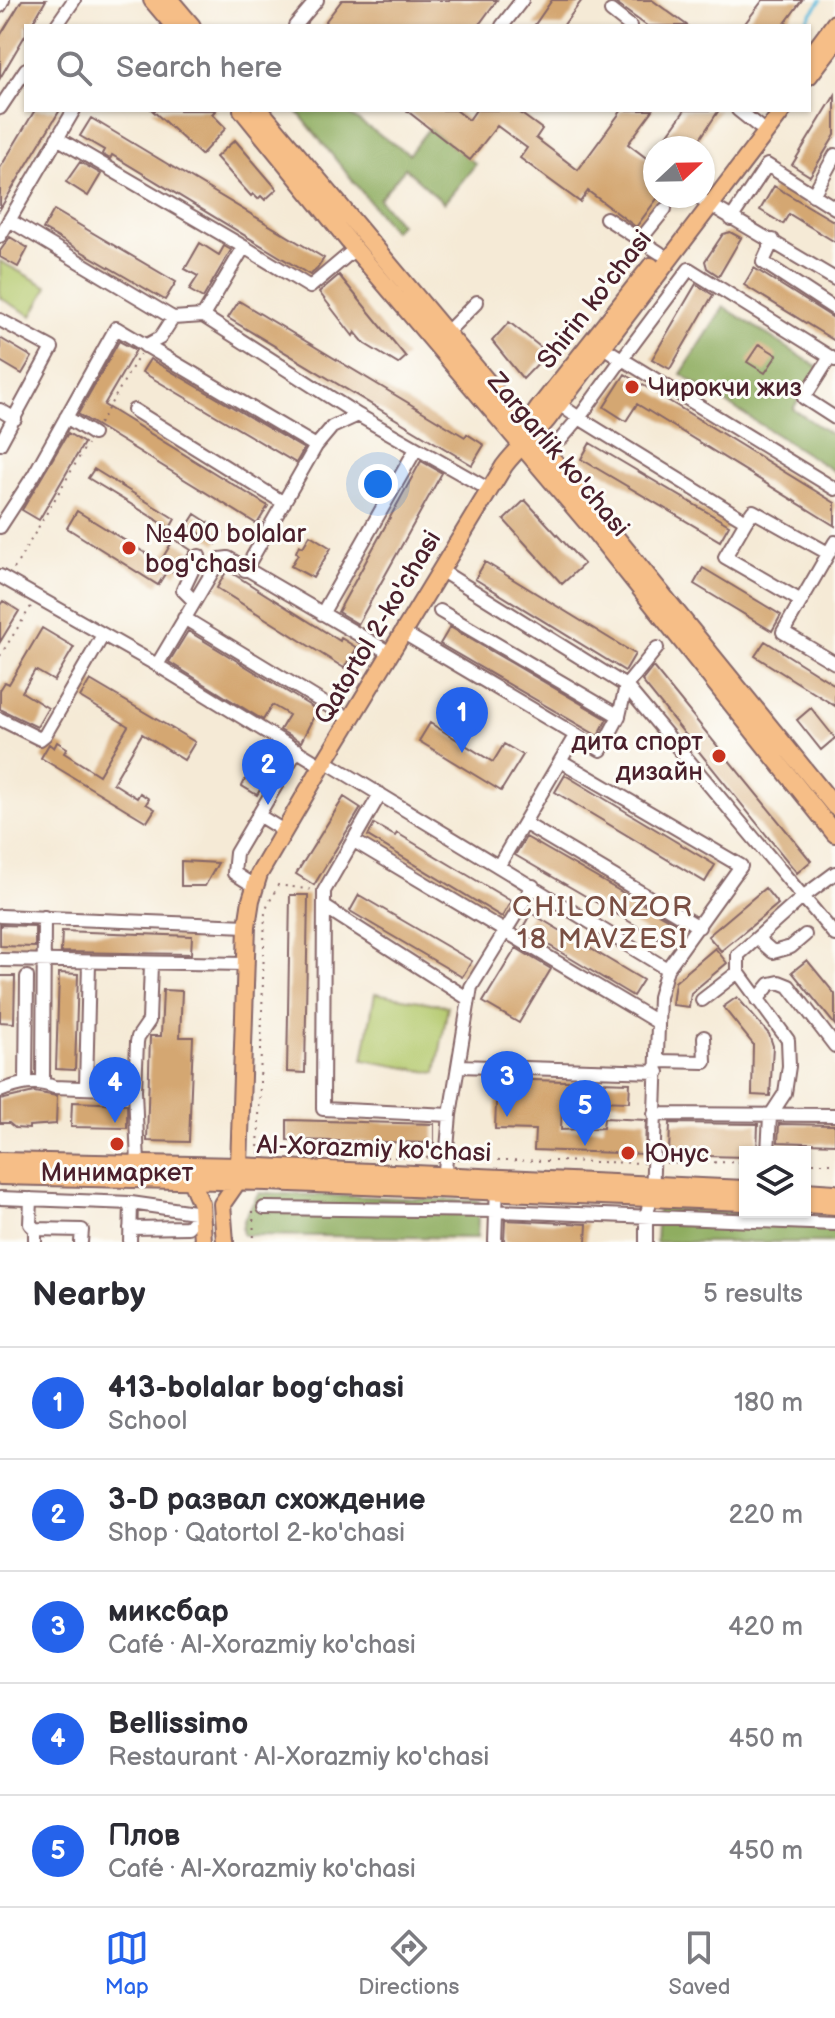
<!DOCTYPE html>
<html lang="en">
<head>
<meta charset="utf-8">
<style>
  body { margin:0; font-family:"Balsamiq Sans",sans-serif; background:#f7f7f7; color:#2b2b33 }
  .controls { position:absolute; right:24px; bottom:24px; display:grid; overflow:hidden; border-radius:0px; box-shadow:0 2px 6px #0004 }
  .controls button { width:72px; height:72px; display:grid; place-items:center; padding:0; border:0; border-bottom:2px solid #e1e1e2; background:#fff; color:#2b2b33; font:40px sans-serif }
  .compass { position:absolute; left:643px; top:136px; width:72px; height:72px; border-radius:50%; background:#fff; box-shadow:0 2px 6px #0004; rotate:68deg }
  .you { position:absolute; left:378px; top:484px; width:28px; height:28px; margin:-20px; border:6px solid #fff; border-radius:50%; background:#1a73e8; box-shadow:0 0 0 12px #1a73e833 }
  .badge { display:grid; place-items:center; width:52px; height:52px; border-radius:50%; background:#2563eb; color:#fff; font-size:26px; font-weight:700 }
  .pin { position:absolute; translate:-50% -66px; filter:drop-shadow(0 2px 4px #0008) }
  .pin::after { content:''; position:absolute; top:42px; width:28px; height:24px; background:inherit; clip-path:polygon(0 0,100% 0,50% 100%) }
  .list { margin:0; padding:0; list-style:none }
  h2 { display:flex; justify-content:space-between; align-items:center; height:104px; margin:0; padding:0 32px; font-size:34px }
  h2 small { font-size:26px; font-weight:400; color:#7c7c81 }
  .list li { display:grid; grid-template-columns:52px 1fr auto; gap:24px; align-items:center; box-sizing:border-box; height:112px; padding:0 32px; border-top:2px solid #e1e1e2 }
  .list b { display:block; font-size:30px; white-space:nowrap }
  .list p { margin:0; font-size:26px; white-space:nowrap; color:#7c7c81 }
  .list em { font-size:26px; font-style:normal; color:#7c7c81 }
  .icon { flex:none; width:44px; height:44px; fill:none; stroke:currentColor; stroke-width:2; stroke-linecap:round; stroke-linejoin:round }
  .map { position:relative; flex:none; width:835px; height:1242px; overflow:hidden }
  .search { position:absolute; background:#fff; box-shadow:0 2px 6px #0004; left:24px; right:24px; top:24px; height:88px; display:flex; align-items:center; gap:20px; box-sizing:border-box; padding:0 28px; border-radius:0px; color:#7c7c81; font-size:30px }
  .sheet { height:664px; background:#fff }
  nav { display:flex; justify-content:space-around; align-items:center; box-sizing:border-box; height:112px; border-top:2px solid #e1e1e2; background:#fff; font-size:22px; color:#7c7c81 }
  nav a { display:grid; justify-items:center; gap:4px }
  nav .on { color:#2563eb }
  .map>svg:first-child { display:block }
</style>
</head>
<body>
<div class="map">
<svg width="835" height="1242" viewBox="0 0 835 1242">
  <rect width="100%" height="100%" fill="#fdfcf7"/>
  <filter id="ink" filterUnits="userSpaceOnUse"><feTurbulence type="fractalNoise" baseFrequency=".0125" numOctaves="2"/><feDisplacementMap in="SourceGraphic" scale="16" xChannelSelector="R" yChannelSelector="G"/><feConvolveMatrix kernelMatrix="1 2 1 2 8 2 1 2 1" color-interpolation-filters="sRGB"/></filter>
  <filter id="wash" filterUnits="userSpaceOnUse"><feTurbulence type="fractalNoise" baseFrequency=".006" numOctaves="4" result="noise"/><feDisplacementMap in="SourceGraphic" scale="32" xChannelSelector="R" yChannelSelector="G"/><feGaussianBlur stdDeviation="1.8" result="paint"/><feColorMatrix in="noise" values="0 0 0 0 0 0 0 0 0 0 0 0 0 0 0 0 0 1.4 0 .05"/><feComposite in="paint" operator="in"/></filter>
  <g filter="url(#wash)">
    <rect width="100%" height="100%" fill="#f5ead6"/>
    <path fill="#b4c96d" stroke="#7f744c" stroke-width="2" d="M0 261 48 287 32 316 0 298Z
      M375 993 448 1006 436 1073 363 1060Z"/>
    <path fill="#8fad60" stroke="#6c6646" stroke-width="2" d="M296 110H342L409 154 429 128 476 164 444 203 405 168 379 199 400 224 393 231Z
      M724 307 819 368 793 409 835 437V472L681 374Z
      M259 1193 479 1201 477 1238 243 1235C239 1221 252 1206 259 1193Z
      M658 1208 835 1216V1242H656Z"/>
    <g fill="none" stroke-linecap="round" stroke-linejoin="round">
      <path stroke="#60bcde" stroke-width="3" d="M802 26 821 0"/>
    </g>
    <g id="blocks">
      <path fill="#d4a772" d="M22 0H46L31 26H26V34L0 78V36Z
        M342 0H497L478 26H322Z
        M552 0H582L563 26H534Z
        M611 0H652L688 26H647Z
        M763 0H802L783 26H743Z
        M835 95V135L810 176 792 165Z
        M35 110H60L0 209V168Z
        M152 110H216L212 114 226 128 201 155Z
        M406 110H456L469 120 476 110H516L542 129 536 138 578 170 622 110H653L628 144 649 160 655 152V196H659L636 227 588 191 580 202 520 158 527 148 497 126 470 160Z
        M685 110H719L694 148H658Z
        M91 118 324 258 317 269 310 275 112 155 110 159 102 154 104 150 80 136Z
        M235 140 277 189 265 200 261 196 258 199 253 194 251 196 216 157Z
        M80 162 101 174 88 196 66 182Z
        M774 186 835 222V242L789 214 783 224 760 210Z
        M54 210 176 282 165 300 43 229Z
        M730 232 741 238 719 276 707 268 705 261 723 234Z
        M10 237 28 248 18 267 0 257V251Z
        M200 243 219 255 224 246 231 250 203 298 189 290 198 276 185 269Z
        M754 268 835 319V341L744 285Z
        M339 275 406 357 398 364 365 344 355 332 353 336 319 292Z
        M696 284 713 295 670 369 652 359Z
        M239 301 465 437 467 434 484 445 472 465 228 318Z
        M509 322 548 353 523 379 492 341Z
        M0 338 32 357 22 374 0 361Z
        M119 341 136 350 104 405 268 506 257 524 78 414Z
        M759 344 777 355 765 373 747 362Z
        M150 359 304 449 296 463 142 372Z
        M625 374 835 503V526L637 404 626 421 604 407Z
        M68 433 84 443 39 520 22 510Z
        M590 443 729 525 720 541 581 459Z
        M421 461 442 473 358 624 338 612Z
        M94 469 175 519 170 528 88 478Z
        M525 500 584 564 562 584 504 520Z
        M77 511 160 562 174 539 191 550 176 574 168 569 158 585 67 528Z
        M195 514 223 532 216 544 188 525Z
        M310 535 331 548 313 578 291 566 298 554 296 552 299 545 303 547Z
        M485 562 635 654 625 671 475 579Z
        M703 568 781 615 772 631 694 584Z
        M227 570 340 641 341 638 357 648 344 668 217 588Z
        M3 601 19 611 0 642V605Z
        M450 627 607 719 598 736 440 644Z
        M42 628 74 647 54 681 35 670 22 692 48 708 37 727 0 709V690L5 682 9 684Z
        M188 631 317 710 301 742 280 730 289 715 272 705 263 720 169 662Z
        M765 641 835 685V706L755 656Z
        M653 667 811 861 797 873 642 681Z
        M90 680 195 742 184 760 142 734 113 783 137 798 140 793 149 799 146 804 155 809 147 822 41 758 49 744 54 748 57 742 67 748 64 753 99 775 128 726 80 697Z
        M811 708 835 738 821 750 797 720Z
        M430 723 493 762 504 744 523 755 501 791 419 741Z
        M263 744 280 755 257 795 242 786Z
        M565 775 715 865 705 882 555 792Z
        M344 797 361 808 314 885 296 874Z
        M374 824 395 836 397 833 511 901 502 917 368 836Z
        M526 837 677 924 666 943 515 855Z
        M181 861 218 863 205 886H181Z
        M765 888 778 904 721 951 708 936Z
        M290 895H308L305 1073 287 1072Z
        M359 895 472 961 462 977 350 911Z
        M531 913 643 980 633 996 522 929Z
        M0 925 35 926V947L0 946Z
        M62 931 192 936 191 954 61 952Z
        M516 948 551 969 519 1023 483 1002Z
        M715 948 727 963 691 993 689 1007 672 1005 675 982Z
        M807 960 835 994V1025L792 972Z
        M59 973 78 974 75 1070 56 1069Z
        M0 976H15L14 1023 0 1022Z
        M163 990 182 991 180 1037H193L189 1142 147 1141 150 1036H161Z
        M737 997 769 1034 773 1046 770 1096 752 1095 753 1044 723 1007Z
        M497 1079 630 1083 629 1102 562 1100 561 1130 603 1128 604 1118 646 1120 645 1154 534 1150 535 1130 495 1129Z
        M34 1092 57 1096 56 1124 29 1126V1129L15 1128 9 1123H0V1100Z
        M72 1102 127 1104V1128L71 1127Z
        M287 1120 434 1124V1143L287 1140Z
        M670 1123 758 1124 757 1152H745V1157L669 1155Z
        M779 1124 835 1125V1144L778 1142Z
        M505 1220 587 1224 586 1242H504Z"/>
    </g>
  </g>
  <g filter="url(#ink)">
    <use href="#blocks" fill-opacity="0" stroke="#866667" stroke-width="2"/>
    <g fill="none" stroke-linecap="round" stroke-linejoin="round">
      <g stroke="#866667" stroke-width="16">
        <path id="minor" d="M0 6 3 0
          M611 11 630 26
          M56 26 74 0
          M295 26 317 0
          M502 26 522 0
          M0 108 26 69
          M738 110 758 126
          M57 138 244 247
          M813 195 835 155
          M702 200 835 279
          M606 218 640 240 665 209
          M731 219 767 165 835 208
          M9 220 173 318 203 316
          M0 236 74 110
          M640 240 660 253
          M773 240 763 262 835 309
          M355 249 310 287 244 247 203 316 358 415 488 489
          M0 320 52 348 0 444
          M446 333 477 302
          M598 344 622 359 689 269 835 360
          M145 346 160 338 173 318
          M830 357 804 398 835 418
          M559 404 579 418 622 359 835 489
          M0 410 15 419
          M134 410 284 503
          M66 417 93 434
          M562 438 579 418 746 521 753 511 828 553
          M316 446 332 427 358 415
          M746 521 725 557 801 601 783 632 835 663
          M0 527 34 475 116 328 316 446 245 570
          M440 570 626 686 835 935
          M0 576 157 665 322 766
          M194 601 183 590 199 556
          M801 601 835 542
          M322 614 416 449
          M184 618 350 719
          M402 632 601 750 619 716 440 611
          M157 665 220 559 228 558 390 653
          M619 716 626 686 657 648
          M0 719 40 739 45 735 103 635
          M325 761 667 969
          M561 761 741 866 667 969 659 997 652 1198 646 1215V1242
          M380 794 324 891 323 1109 450 1115 444 1181
          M258 815 284 831
          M524 823 699 927
          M354 841 657 1022
          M499 865 575 736
          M254 886 234 873 236 853 297 750
          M325 907 467 998
          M0 916 247 926
          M758 939 773 952 791 947 805 935
          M0 960 246 964
          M738 972 788 1040 789 1066 785 1093 770 1116 768 1152
          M702 1000 738 972V955L804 896 835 873
          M757 1000 770 984 779 982 789 986 835 1046
          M658 1061 705 1062 704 1037
          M458 1066 658 1072
          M43 1082 44 917
          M26 1083 27 977
          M86 1087 89 962
          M0 1091C18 1084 36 1079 54 1087L135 1090
          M654 1114 835 1115
          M450 1115 471 987 533 886
          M138 1164 135 1090 137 1042 138 1037 149 1021 151 964
          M0 1198 131 1203 201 1213 188 1227 130 1228
          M31 1199 30 1224 35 1229V1242
          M264 1208 496 1211 835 1224
          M35 1229 82 1230 81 1242
          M130 1242 131 1203
          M495 1242 497 1185"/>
      </g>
      <g stroke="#866667" stroke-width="20">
        <path id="major" d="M152 0 174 26
          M170 0 192 26
          M809 58 835 23
          M809 76 835 42
          M242 110 355 249 595 532 835 834
          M260 110 559 467 835 807
          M523 435 525 428 538 409 651 266
          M0 1161 239 1166 745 1189
          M0 1176 267 1182 745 1202
          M191 1181 201 1204 203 1242
          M805 1191 835 1193
          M805 1204 835 1206
          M225 1242 222 1204 238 1181 239 1166 247 926 251 900 259 874 325 761 504 466C517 448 533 437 547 420L783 110"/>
      </g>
      <path stroke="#866667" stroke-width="2" stroke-dasharray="2 6" stroke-linecap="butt" d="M99 424 140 354
        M14 569 87 444
        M0 656 32 605
        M260 1153H258L265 911 278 885 314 890
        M330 1156 436 1158
        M458 1159 644 1163
        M666 1163 745 1162
        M805 1163H835
        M253 1211 254 1242"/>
      <use href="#minor" stroke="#fff" stroke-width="12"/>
      <use href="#major" stroke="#f6be87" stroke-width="16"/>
    </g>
  </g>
  <g fill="#c8321e" stroke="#fdfcf7" stroke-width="3">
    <circle cx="632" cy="387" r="8"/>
    <circle cx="129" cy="548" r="8"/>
    <circle cx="719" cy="756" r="8"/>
    <circle cx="117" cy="1144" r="8"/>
    <circle cx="628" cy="1153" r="8"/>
  </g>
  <g text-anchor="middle" stroke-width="6" stroke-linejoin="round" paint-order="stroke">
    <g font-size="26" fill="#4a1f2b" stroke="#fdfcf7">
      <text transform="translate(594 299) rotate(-52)" y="9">Shirin ko'chasi</text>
      <text transform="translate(559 454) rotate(50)" y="9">Zargarlik ko'chasi</text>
      <text transform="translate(377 627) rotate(-59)" y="9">Qatortol 2-ko'chasi</text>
      <text transform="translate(374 1148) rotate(2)" y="9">Al-Xorazmiy ko'chasi</text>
    </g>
    <g font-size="26" fill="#4a1f2b" stroke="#fdfcf7" text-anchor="start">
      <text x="648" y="396">Чирокчи жиз</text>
      <text x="145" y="542">№400 bolalar<tspan x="145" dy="30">bog'chasi</tspan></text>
      <text x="703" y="750" text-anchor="end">дита спорт<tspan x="703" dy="30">дизайн</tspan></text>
      <text x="644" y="1162">Юнус</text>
      <text x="117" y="1181" text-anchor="middle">Минимаркет</text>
    </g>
    <g font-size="28" letter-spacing="2" fill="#7a4f44" stroke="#fdfcf7">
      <text x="603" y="916">CHILONZOR<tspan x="603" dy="32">18 MAVZESI</tspan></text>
    </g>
  </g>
</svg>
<div class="controls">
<button><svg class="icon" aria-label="layers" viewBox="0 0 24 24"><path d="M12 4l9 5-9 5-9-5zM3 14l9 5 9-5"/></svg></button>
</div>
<svg class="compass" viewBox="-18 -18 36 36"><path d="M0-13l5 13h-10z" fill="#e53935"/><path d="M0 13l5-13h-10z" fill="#7c7c81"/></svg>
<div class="you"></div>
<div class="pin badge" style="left:462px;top:753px">1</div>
<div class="pin badge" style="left:268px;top:805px">2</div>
<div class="pin badge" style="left:507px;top:1117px">3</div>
<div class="pin badge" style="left:115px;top:1123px">4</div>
<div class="pin badge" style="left:585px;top:1146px">5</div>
<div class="search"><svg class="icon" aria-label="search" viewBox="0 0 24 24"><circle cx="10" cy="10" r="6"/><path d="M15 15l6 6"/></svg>Search here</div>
</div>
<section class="sheet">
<h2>Nearby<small>5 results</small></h2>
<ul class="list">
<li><span class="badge">1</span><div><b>413-bolalar bogʻchasi</b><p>School</p></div><em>180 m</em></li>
<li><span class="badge">2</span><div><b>3-D развал схождение</b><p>Shop · Qatortol 2-ko'chasi</p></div><em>220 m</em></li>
<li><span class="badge">3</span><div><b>миксбар</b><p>Café · Al-Xorazmiy ko'chasi</p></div><em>420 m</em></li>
<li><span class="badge">4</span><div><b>Bellissimo</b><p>Restaurant · Al-Xorazmiy ko'chasi</p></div><em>450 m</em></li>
<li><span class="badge">5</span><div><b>Плов</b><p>Café · Al-Xorazmiy ko'chasi</p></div><em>450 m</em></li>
</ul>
</section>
<nav>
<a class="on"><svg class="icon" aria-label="map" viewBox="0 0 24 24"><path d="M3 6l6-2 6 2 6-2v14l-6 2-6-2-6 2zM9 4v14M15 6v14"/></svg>Map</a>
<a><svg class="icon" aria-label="directions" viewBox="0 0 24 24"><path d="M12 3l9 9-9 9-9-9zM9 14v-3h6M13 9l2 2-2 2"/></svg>Directions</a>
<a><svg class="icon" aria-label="saved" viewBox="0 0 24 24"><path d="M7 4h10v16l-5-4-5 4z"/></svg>Saved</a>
</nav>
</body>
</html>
